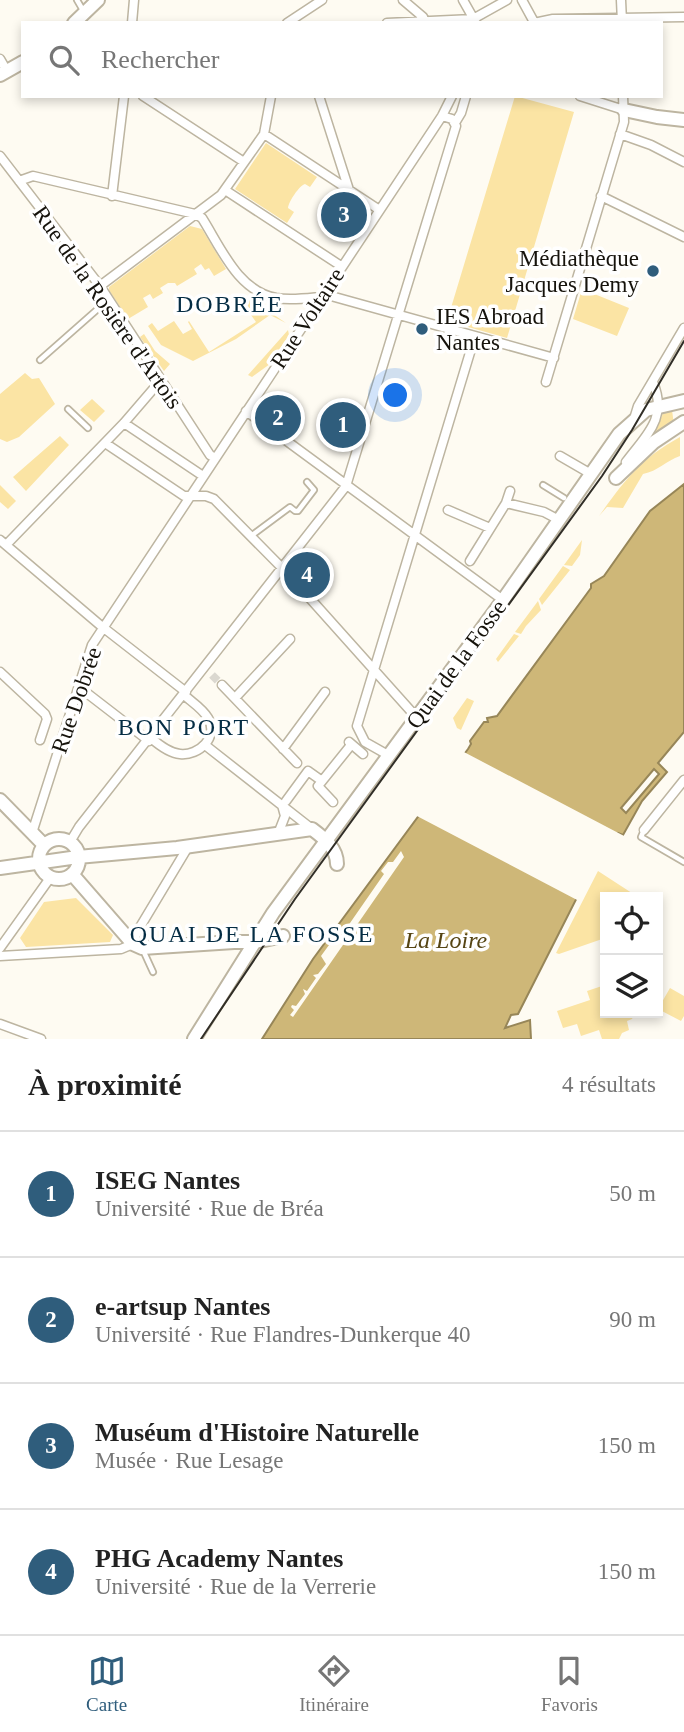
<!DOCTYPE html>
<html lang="fr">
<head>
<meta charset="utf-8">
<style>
  body { margin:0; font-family:"Times New Roman",serif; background:#f6f6f6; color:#222 }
  .controls { position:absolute; right:21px; bottom:21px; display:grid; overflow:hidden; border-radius:0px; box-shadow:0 4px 10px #0003 }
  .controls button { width:63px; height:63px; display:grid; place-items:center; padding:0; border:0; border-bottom:2px solid #e0e0e0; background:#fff; color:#222; font:35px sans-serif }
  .you { position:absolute; left:396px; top:396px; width:24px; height:24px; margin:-18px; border:5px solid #fff; border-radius:50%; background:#1a73e8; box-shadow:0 0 0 10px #1a73e833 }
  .badge { display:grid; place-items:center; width:46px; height:46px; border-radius:50%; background:#2f5d7c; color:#fff; font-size:23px; font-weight:700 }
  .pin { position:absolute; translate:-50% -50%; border:4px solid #fff; box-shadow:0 2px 7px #0006 }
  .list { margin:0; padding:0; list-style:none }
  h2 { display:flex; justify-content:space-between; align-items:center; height:91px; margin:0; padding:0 28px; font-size:30px }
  h2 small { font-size:23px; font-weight:400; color:#767676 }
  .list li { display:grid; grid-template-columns:46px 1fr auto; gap:21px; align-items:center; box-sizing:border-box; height:126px; padding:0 28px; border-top:2px solid #e0e0e0 }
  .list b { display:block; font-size:26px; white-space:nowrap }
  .list p { margin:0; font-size:23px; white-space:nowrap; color:#767676 }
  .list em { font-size:23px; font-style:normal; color:#767676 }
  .icon { flex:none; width:38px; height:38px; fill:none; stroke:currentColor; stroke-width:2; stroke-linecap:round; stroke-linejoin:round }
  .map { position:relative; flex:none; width:684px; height:1039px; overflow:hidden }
  .search { position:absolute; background:#fff; box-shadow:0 4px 10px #0003; left:21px; right:21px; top:21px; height:77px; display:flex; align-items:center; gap:18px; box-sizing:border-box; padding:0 24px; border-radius:0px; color:#767676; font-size:26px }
  .sheet { height:595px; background:#fff }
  nav { display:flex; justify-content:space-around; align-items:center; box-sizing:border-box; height:98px; border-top:2px solid #e0e0e0; background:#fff; font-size:19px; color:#767676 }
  nav a { display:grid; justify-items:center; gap:4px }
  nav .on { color:#2f5d7c }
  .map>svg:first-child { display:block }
</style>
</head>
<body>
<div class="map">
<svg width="684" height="1039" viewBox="0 0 684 1039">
  <rect width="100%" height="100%" fill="#fefbf2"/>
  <path fill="#fbe4a4" d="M515 96 574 112 507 338 447 321Z
    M266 143 317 177 310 187 305 184C299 186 289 201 288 208L294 212 287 223 235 189Z
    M190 226 202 229 226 269 214 276 209 268 205 270 201 264 194 269 197 274 177 286 175 283H168L160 288 163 293 153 299 150 294 143 298 148 307 128 319 109 290V287Z
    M582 289 629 308 617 336 573 319Z
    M245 295 286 323 270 315 236 339 193 361 161 345 148 326 152 323 158 331 174 321 183 334 192 329 188 322 189 321 209 352 256 322 241 301Z
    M288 330 289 335 270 364 252 377 248 375Z
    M144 334 155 351 170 364 164 371 140 337Z
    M25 373 32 379 39 378 55 404 19 437 7 442 0 439V394Z
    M92 399 105 411 94 422 80 410Z
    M672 410 674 425 641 448 658 426 663 413Z
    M60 436 69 445 26 491 13 477Z
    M680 437V456C666 461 658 471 643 474L623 508 607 507 599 516C625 480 640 459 680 437Z
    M0 485 16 501 8 509 0 502Z
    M582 540 580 555 572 566 564 565Z
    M563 566 570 570 542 605 539 599Z
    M538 601 541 610 526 626 521 634 515 632Z
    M514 634 519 636 498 662 496 659Z
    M467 698 474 701 461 730 457 728 453 718Z
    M598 871 638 897H605V938L559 954 556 953Z
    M76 898 113 935 110 942 26 947 20 938 44 902Z
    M605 985V1013H635L632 1019 627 1021 629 1030 622 1033 619 1039H602L599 1030 581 1036 577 1024 563 1028 557 1011 590 1000 587 991Z
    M670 988 684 996V1016L681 1021 658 1009Z"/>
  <path fill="#ceb778" stroke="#978658" stroke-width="2" fill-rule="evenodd" d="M684 484V732L658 763 667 772 642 801 623 835 618 833 600 852 518 1014 511 1015 505 1028 530 1020 531 1039H262L313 959 468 749 471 744 470 741 484 722H488L487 718 497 716 591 588V584L604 576 650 511ZM654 769 659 774 626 813 621 808Z"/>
  <path fill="#fefbf2" d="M462 751 626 837H619L608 857 602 856 579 901 415 815Z
    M401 851 404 857 293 1017 290 1015 294 1010 291 1007 292 1005 296 1006 305 994 303 989 307 991 316 978 313 975 318 974 326 964 321 956 337 934 341 936 384 874 381 871 388 862H393Z"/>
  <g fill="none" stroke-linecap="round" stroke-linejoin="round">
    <path stroke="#dbd8d0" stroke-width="8" stroke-dasharray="8 4" stroke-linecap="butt" d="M212 675 222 685"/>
    <g stroke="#bdb5a1" stroke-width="8">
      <path id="lane" d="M77 0 84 12
        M40 360 108 300
        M68 409 88 428
        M543 485 564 498
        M251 536 290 507 295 511H298L314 490 307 482
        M644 830 641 837 684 862
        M142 948 153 972"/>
    </g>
    <g stroke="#bdb5a1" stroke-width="11">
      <path id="street" d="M403 0 423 17 425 22
        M463 0 476 23
        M522 0 534 22
        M621 0 622 22
        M132 23 134 0
        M287 23 322 0
        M387 23 473 19 507 0
        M534 23 553 19 684 17
        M0 59 7 71
        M143 96 244 162
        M319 96 349 190
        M580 96 624 110
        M455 123 461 113 466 96
        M264 134 378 209
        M620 134 651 145 684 162
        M0 156 100 286 210 455 215 458
        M19 181 33 176 195 214 202 218C221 248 238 291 276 298 295 301 313 297 331 296L554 358
        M225 190 341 266
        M112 196 124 96
        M601 196 684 237
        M100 286 221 195 264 134 271 96
        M546 382 624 122 623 96
        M246 411 503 600
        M634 419 638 406 684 328
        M124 423 203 476
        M105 443 184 496H206L214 499 290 576 417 718
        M560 456 591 474
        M626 462C646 435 668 419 653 382
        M506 503 510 491
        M448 510 490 528
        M0 540 100 625 186 692
        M6 545 124 423 161 380
        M470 561 506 503 544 512 559 520
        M0 672 45 714 47 719 40 740
        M222 685 297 763
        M79 687 149 741
        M235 698 290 639
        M151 738C159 745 169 753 180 754 199 756 219 737 208 718 203 709 192 702 184 695
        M349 742 363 754
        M205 745 312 829
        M283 749 325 692
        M388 755 365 742 357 726 475 336
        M286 801 308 771 322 781
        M333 802 318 786 351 745
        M644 830 684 780
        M32 833 92 645 442 116 452 96
        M278 834 285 816 282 805
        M70 842 79 827 346 486 456 126 452 119 442 116
        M0 948 50 878
        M0 956 121 949 133 944 137 932 188 847
        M0 1024 41 1039"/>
    </g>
    <g stroke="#bdb5a1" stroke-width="16">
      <path id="secondary" d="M74 23 98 0
        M0 75 23 62
        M624 110 657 117 684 120
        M0 800 44 845
        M39 859a20 20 0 1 1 40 0a20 20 0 1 1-40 0Z
        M0 868 78 857 177 848 312 829C324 838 337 848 337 864
        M72 874 133 944 142 948 234 942H255L283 936"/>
    </g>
    <g stroke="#bdb5a1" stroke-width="16">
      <path id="primary" d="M616 478 654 442 684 422
        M194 1039 273 913 503 600 619 434 646 410 684 401"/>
    </g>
    <use href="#lane" stroke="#fff" stroke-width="4.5"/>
    <use href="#street" stroke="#fff" stroke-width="8"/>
    <use href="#secondary" stroke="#fff" stroke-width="12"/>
    <use href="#primary" stroke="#fff" stroke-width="12"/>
    <path stroke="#312e27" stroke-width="2" d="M201 1039 295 899 602 476 632 430 684 341"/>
  </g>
  <g fill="#2f5d7c" stroke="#fff" stroke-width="2.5">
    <circle cx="653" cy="271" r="7"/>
    <circle cx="422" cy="329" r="7"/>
  </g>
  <g text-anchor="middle" stroke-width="7" stroke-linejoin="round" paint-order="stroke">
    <g font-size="23" fill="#16130c" stroke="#fff" text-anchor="end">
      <text x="639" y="266">Médiathèque<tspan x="639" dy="26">Jacques Demy</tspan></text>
      <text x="436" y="324" text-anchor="start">IES Abroad<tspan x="436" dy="26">Nantes</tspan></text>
    </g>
    <g font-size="23" fill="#16130c" stroke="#fff">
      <text transform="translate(108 307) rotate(55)" y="8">Rue de la Rosière d'Artois</text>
      <text transform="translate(307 318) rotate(-57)" y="8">Rue Voltaire</text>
      <text transform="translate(456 664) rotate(-54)" y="8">Quai de la Fosse</text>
      <text transform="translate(76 700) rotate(-71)" y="8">Rue Dobrée</text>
    </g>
    <g font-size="24" letter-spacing="2" fill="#052d44" stroke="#fff">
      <text x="230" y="312">DOBRÉE</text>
      <text x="184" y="735">BON PORT</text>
      <text x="252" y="942">QUAI DE LA FOSSE</text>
    </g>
    <g font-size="24" font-style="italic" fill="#564514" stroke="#fff">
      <text x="446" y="948">La Loire</text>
    </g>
  </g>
</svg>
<div class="controls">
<button><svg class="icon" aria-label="locate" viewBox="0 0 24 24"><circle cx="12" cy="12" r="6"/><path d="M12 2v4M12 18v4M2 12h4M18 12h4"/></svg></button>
<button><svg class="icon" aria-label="layers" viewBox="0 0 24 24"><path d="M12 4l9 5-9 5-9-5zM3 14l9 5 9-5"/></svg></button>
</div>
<div class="you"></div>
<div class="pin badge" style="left:343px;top:425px">1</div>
<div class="pin badge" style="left:278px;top:418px">2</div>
<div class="pin badge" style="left:344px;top:215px">3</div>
<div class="pin badge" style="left:307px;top:575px">4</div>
<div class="search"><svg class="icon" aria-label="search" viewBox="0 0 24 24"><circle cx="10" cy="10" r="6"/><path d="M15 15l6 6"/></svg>Rechercher</div>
</div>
<section class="sheet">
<h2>À proximité<small>4 résultats</small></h2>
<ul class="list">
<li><span class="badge">1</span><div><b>ISEG Nantes</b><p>Université · Rue de Bréa</p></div><em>50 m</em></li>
<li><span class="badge">2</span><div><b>e-artsup Nantes</b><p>Université · Rue Flandres-Dunkerque 40</p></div><em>90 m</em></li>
<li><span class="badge">3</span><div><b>Muséum d'Histoire Naturelle</b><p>Musée · Rue Lesage</p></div><em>150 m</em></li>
<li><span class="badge">4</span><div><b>PHG Academy Nantes</b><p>Université · Rue de la Verrerie</p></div><em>150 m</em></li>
</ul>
</section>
<nav>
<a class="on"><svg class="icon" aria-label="map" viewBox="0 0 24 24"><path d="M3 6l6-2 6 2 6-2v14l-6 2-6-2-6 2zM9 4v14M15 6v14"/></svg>Carte</a>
<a><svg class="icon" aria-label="directions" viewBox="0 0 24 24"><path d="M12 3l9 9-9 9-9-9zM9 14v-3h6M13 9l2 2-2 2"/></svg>Itinéraire</a>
<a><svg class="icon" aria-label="saved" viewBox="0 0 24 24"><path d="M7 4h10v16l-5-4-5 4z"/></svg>Favoris</a>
</nav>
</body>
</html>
